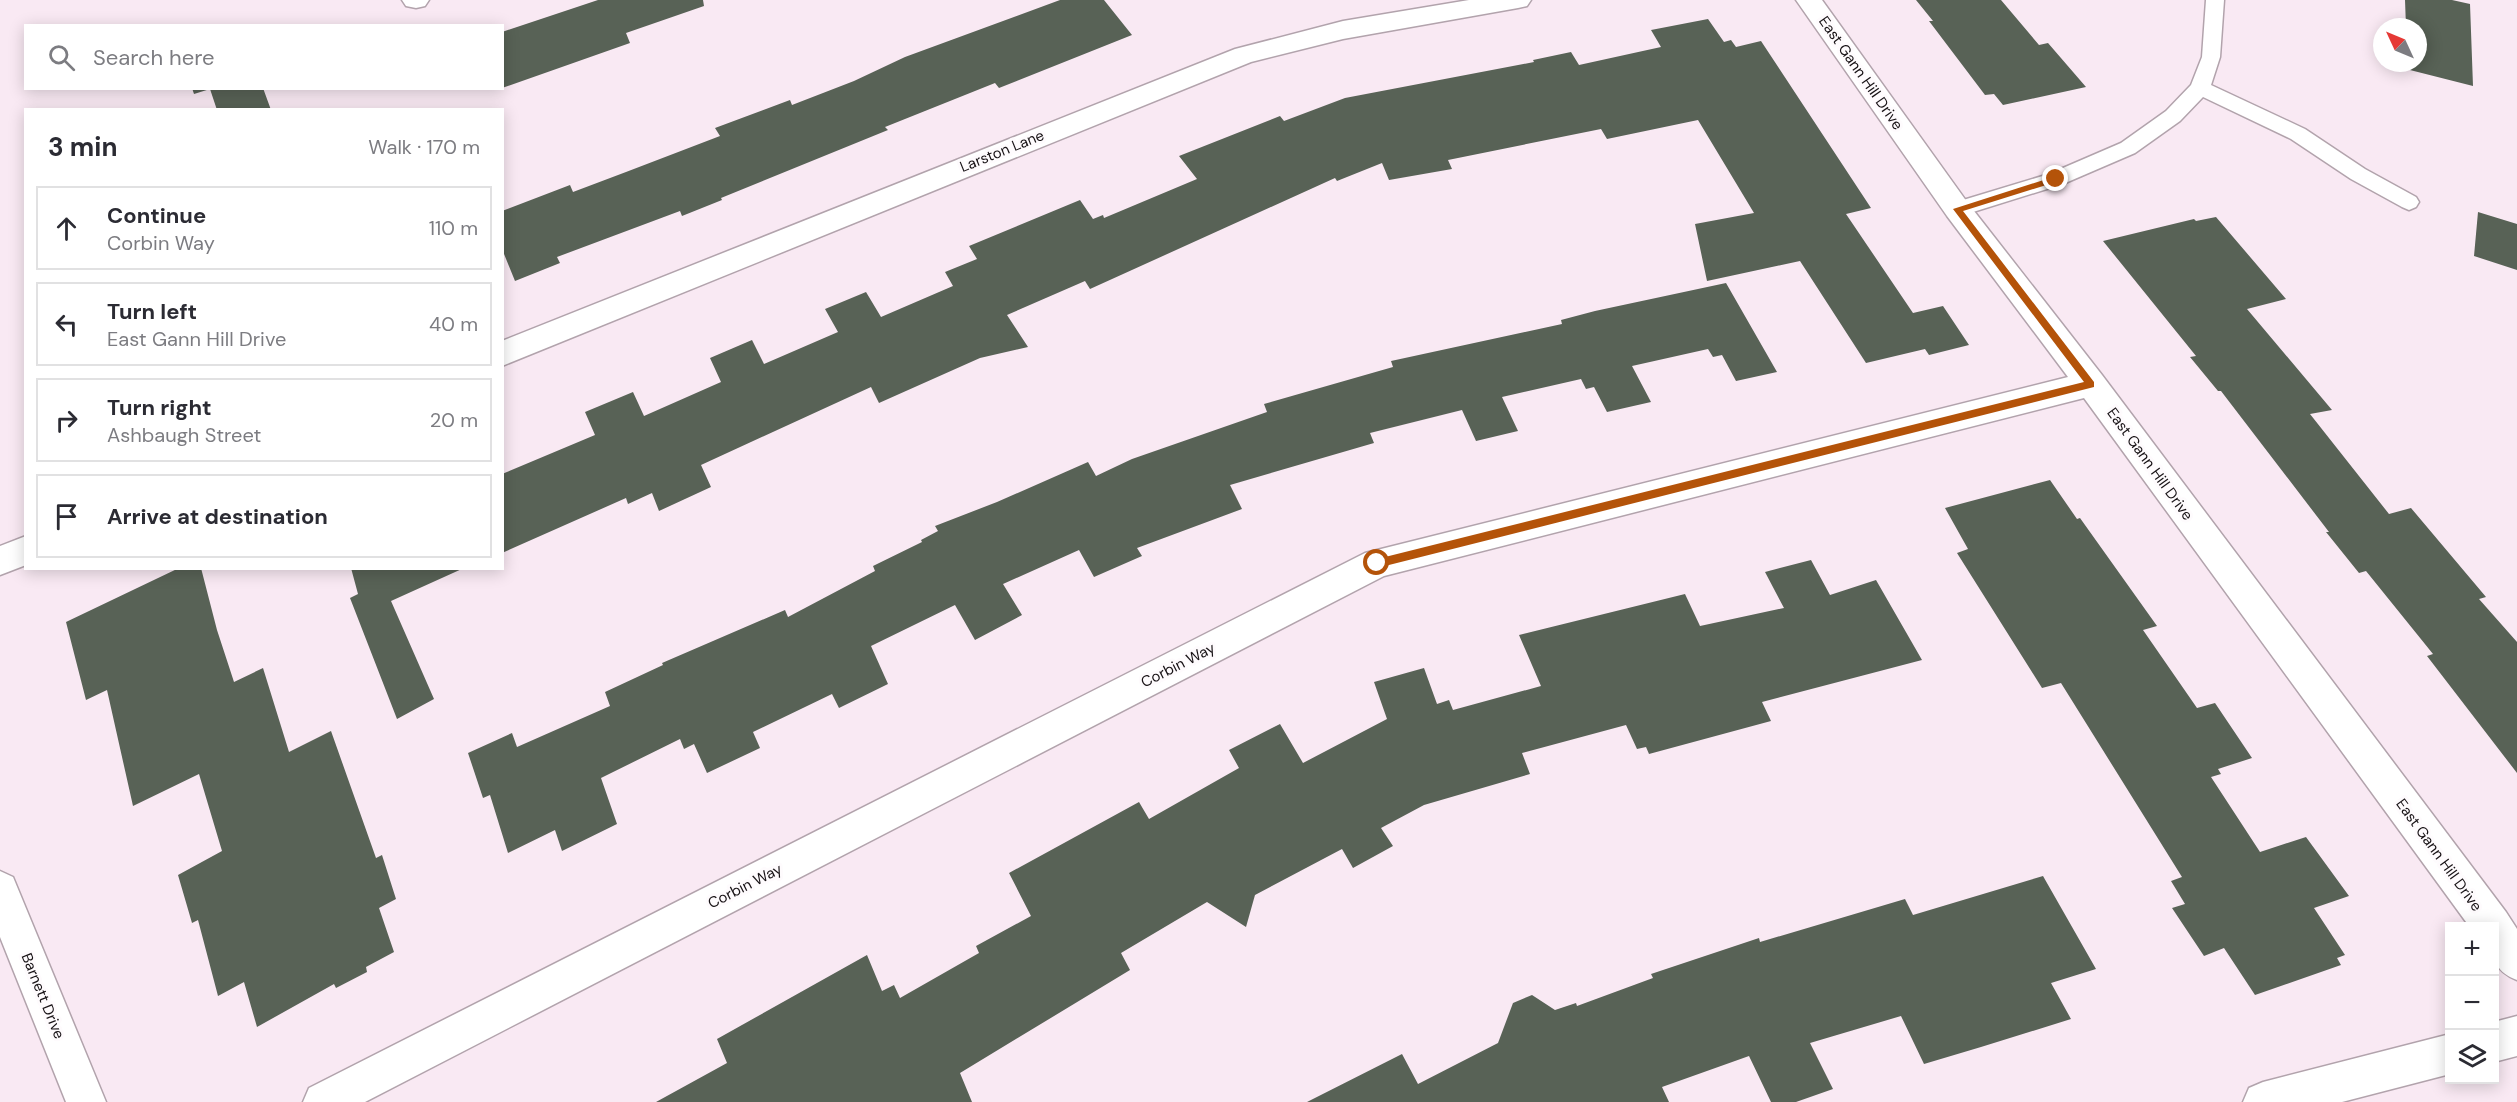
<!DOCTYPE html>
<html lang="en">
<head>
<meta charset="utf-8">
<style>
  body { margin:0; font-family:"DM Sans",sans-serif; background:#f2f2f3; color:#2b2b33 }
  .controls { position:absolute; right:18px; bottom:18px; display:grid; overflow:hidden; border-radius:0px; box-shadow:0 3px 15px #0003 }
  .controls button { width:54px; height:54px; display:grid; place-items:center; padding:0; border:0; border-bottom:2px solid #e1e1e2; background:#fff; color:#2b2b33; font:30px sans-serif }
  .compass { position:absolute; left:2373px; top:18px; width:54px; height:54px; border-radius:50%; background:#fff; box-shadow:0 3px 15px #0003; rotate:314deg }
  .stop { position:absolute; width:18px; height:18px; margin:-14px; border:4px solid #b45309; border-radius:50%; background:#fff }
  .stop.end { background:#b45309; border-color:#fff; box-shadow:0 2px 6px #0008 }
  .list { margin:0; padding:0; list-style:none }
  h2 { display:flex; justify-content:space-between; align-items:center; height:78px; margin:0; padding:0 24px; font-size:26px }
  h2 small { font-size:20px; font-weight:400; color:#7c7c81 }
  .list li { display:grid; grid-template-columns:39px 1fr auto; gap:18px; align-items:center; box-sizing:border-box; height:84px; margin:0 12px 12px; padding:0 12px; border:2px solid #e1e1e2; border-radius:0px }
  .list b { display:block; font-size:22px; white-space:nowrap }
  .list p { margin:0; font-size:20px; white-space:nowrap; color:#7c7c81 }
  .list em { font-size:20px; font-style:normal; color:#7c7c81 }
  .icon { flex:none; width:33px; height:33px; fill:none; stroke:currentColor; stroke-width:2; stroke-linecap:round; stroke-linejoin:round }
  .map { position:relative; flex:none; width:2517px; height:1102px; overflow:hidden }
  .search { position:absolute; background:#fff; box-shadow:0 3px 15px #0003; left:24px; top:24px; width:480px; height:66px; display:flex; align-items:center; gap:15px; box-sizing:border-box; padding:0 21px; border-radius:0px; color:#7c7c81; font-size:22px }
  .panel { position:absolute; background:#fff; box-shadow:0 3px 15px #0003; left:24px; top:108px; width:480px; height:462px; border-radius:0px }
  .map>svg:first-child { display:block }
</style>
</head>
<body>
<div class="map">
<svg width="2517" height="1102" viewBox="0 0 2517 1102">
  <rect width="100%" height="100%" fill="#f9e9f3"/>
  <path fill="#586256" d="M598 0H703L704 6 626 33 630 43 502 88V32Z
    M1060 0H1104L1132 35 999 88 995 83 885 127 888 130 721 198 722 200 682 216 680 211 557 257 560 263 515 281 502 249V211L570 185 573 192 626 172 720 136 715 128 790 100 792 105 854 81 905 57Z
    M1916 0H2001L2039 45 2048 43 2086 87 2003 105 1994 94 1985 95 1929 21H1933Z
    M2405 0H2452L2470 4 2473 86 2406 69V63H2418V27H2406Z
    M1708 19 1724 42 1731 40 1736 47 1761 41 1871 208 1846 214 1913 313 1943 306 1969 345 1929 355 1925 349 1866 363 1800 261 1707 281 1695 224 1754 213 1698 120 1607 139 1601 129 1448 160 1452 169 1389 180 1382 163 1337 181 1335 178 1090 289 1085 281 1007 315 1028 347 980 358 879 403 871 387 701 465 711 487 659 511 652 493 628 504 626 498 502 553V474L595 435 585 412 633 392 644 416 721 382 710 358 752 340 764 364 838 332 825 309 866 292 881 317 953 286 945 272 977 259 969 246 1080 200 1093 219 1103 215 1104 218 1197 179 1179 156 1280 116 1284 121 1345 98 1534 62 1533 60 1571 52 1579 65 1661 47 1651 30Z
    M192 88H263L271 110H217L210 89 194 94Z
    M2478 212 2517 224V270L2474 256Z
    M2216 217 2286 299 2247 309 2332 410 2310 414 2389 514 2411 508 2486 597 2479 599 2517 642V773L2427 656 2433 654 2366 571 2359 573 2326 532H2329L2221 391H2218L2190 357 2196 356 2103 241 2194 219 2196 221Z
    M1726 283 1777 372 1736 381 1722 355 1713 357 1708 349 1632 366 1651 402 1607 412 1594 387 1586 389 1581 379 1502 397 1518 431 1476 441 1462 410 1370 433 1374 443 1230 485 1242 509 1137 548 1142 556 1094 577 1079 550 1003 584 1022 615 975 640 955 605 871 646 888 684 839 708 832 694 753 732 760 748 707 773 694 744 684 749 680 739 601 778 617 824 562 851 555 830 508 853 490 795 483 798 468 753 512 733 517 747 610 706 605 692 663 665 662 663 785 610 788 617 875 571 873 566 922 542 921 540 938 531 935 526 997 502 1088 462 1096 476 1132 459 1267 412 1264 404 1393 367 1391 361 1562 324 1561 320 1595 311Z
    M2050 480 2077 519 2080 518 2157 626 2143 630 2197 708 2215 703 2252 758 2218 769 2221 774 2211 777 2260 852 2306 837 2349 896 2314 908 2345 955 2337 958 2341 965 2255 995 2224 948 2204 956 2172 908 2185 904 2171 881 2182 877 2061 683 2042 688 1957 553 1968 549 1945 508Z
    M1811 560 1830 595 1876 580 1922 660 1762 702 1771 721 1649 754 1646 747 1637 749 1626 725 1522 753 1530 774 1424 805 1381 828 1393 846 1353 868 1342 849 1255 895 1246 927 1207 902 1121 953 1130 970 960 1073 972 1102H656L727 1063 717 1039 867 955 882 991 894 985 900 998 979 953 976 946 1031 916 1009 873 1139 802 1149 819 1239 768 1229 750 1280 724 1303 763 1387 719 1374 682 1424 668 1437 704 1449 700 1453 710 1541 686 1519 635 1685 594 1700 626 1784 608 1765 572Z
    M179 568H201L217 630 234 682 263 668 289 752 331 731 376 858 382 855 396 899 379 908 394 952 366 967 367 972 336 988 334 984 257 1027 244 982 218 996 198 920 192 923 178 875 222 851 199 774 133 806 107 690 86 700 66 622Z
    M351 568H464L391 601 434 699 397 719 350 598 358 594Z
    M2043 876 2096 969 2051 983 2071 1019 1981 1047 1924 1064 1901 1016 1810 1043 1833 1089 1796 1102H1771L1749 1056 1662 1087 1669 1102H1307L1402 1054 1418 1084 1498 1043 1513 1003 1532 995 1555 1010 1576 1003 1577 1006 1653 978 1651 974 1759 938 1760 942 1905 899 1913 915Z"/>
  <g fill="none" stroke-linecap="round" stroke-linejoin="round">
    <g stroke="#b2a3ac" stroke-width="3">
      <path id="lane" d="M2206 0H2224L2220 57 2211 85 2305 129 2365 169 2416 197 2419 202 2416 207 2409 210 2402 207 2351 179 2291 139 2203 97 2180 121 2135 153 2063 184 1957 217 1950 214 1947 209 1950 204 2049 174 2121 143 2166 111 2191 85 2202 57Z"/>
    </g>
    <g stroke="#b2a3ac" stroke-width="3">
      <path id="street" d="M402 0H429L425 6 416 8 406 6Z
        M1469 0H1531L1527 6 1518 8 1343 39 1251 62 502 366V341L1235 49 1343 21Z
        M1796 0H1822L1967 202 2102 375 2506 912 2517 929V980C2489 969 2494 953 2494 926H2469L2084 398 1384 576 365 1102H303L309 1088 1365 553 2068 377 1947 216Z
        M26 536V565L0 575V546Z
        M0 871 13 877 106 1102H66L0 937Z
        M2517 1016V1056L2494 1062V1022Z
        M2450 1034V1074L2342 1102H2243L2249 1088 2263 1082Z"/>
    </g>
    <use href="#lane" fill="#fff" fill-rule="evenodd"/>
    <use href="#street" fill="#fff" fill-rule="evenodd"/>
  </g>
  <path fill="#b45309" d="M2056 176 2060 179 2059 181 1963 211 2094 382V387L1377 568 1373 566 1372 563 1377 559 2084 382 1953 209Z"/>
  <g text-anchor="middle" stroke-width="6" stroke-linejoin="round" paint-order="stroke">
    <g font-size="15" fill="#171215" stroke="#fefbfd">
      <text transform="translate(1861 73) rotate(55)" y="5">East Gann Hill Drive</text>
      <text transform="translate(1002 151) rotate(-22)" y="5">Larston Lane</text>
      <text transform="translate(2150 464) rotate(54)" y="5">East Gann Hill Drive</text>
      <text transform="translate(1178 665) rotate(-27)" y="5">Corbin Way</text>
      <text transform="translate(2439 855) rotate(54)" y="5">East Gann Hill Drive</text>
      <text transform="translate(745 886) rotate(-27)" y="5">Corbin Way</text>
      <text transform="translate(43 996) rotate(68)" y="5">Barnett Drive</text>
    </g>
  </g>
</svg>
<div class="controls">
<button>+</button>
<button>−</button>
<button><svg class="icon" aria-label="layers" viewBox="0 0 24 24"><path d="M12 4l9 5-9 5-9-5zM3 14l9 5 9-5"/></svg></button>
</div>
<svg class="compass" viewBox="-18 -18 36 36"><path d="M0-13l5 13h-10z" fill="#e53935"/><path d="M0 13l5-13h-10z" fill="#7c7c81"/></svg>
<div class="stop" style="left:1377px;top:563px"></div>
<div class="stop end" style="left:2056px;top:179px"></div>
<div class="search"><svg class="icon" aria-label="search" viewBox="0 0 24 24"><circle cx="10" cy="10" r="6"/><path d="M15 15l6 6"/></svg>Search here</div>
<section class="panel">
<h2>3 min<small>Walk · 170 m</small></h2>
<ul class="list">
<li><svg class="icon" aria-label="ahead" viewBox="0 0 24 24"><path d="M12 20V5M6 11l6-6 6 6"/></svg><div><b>Continue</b><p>Corbin Way</p></div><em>110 m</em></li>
<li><svg class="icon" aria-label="left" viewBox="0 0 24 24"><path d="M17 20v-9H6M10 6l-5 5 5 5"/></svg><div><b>Turn left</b><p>East Gann Hill Drive</p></div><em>40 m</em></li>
<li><svg class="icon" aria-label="right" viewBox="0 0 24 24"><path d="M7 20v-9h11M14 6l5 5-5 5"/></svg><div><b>Turn right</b><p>Ashbaugh Street</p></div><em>20 m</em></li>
<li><svg class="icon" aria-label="arrive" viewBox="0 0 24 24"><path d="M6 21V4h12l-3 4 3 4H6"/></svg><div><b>Arrive at destination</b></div></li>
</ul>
</section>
</div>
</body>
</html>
